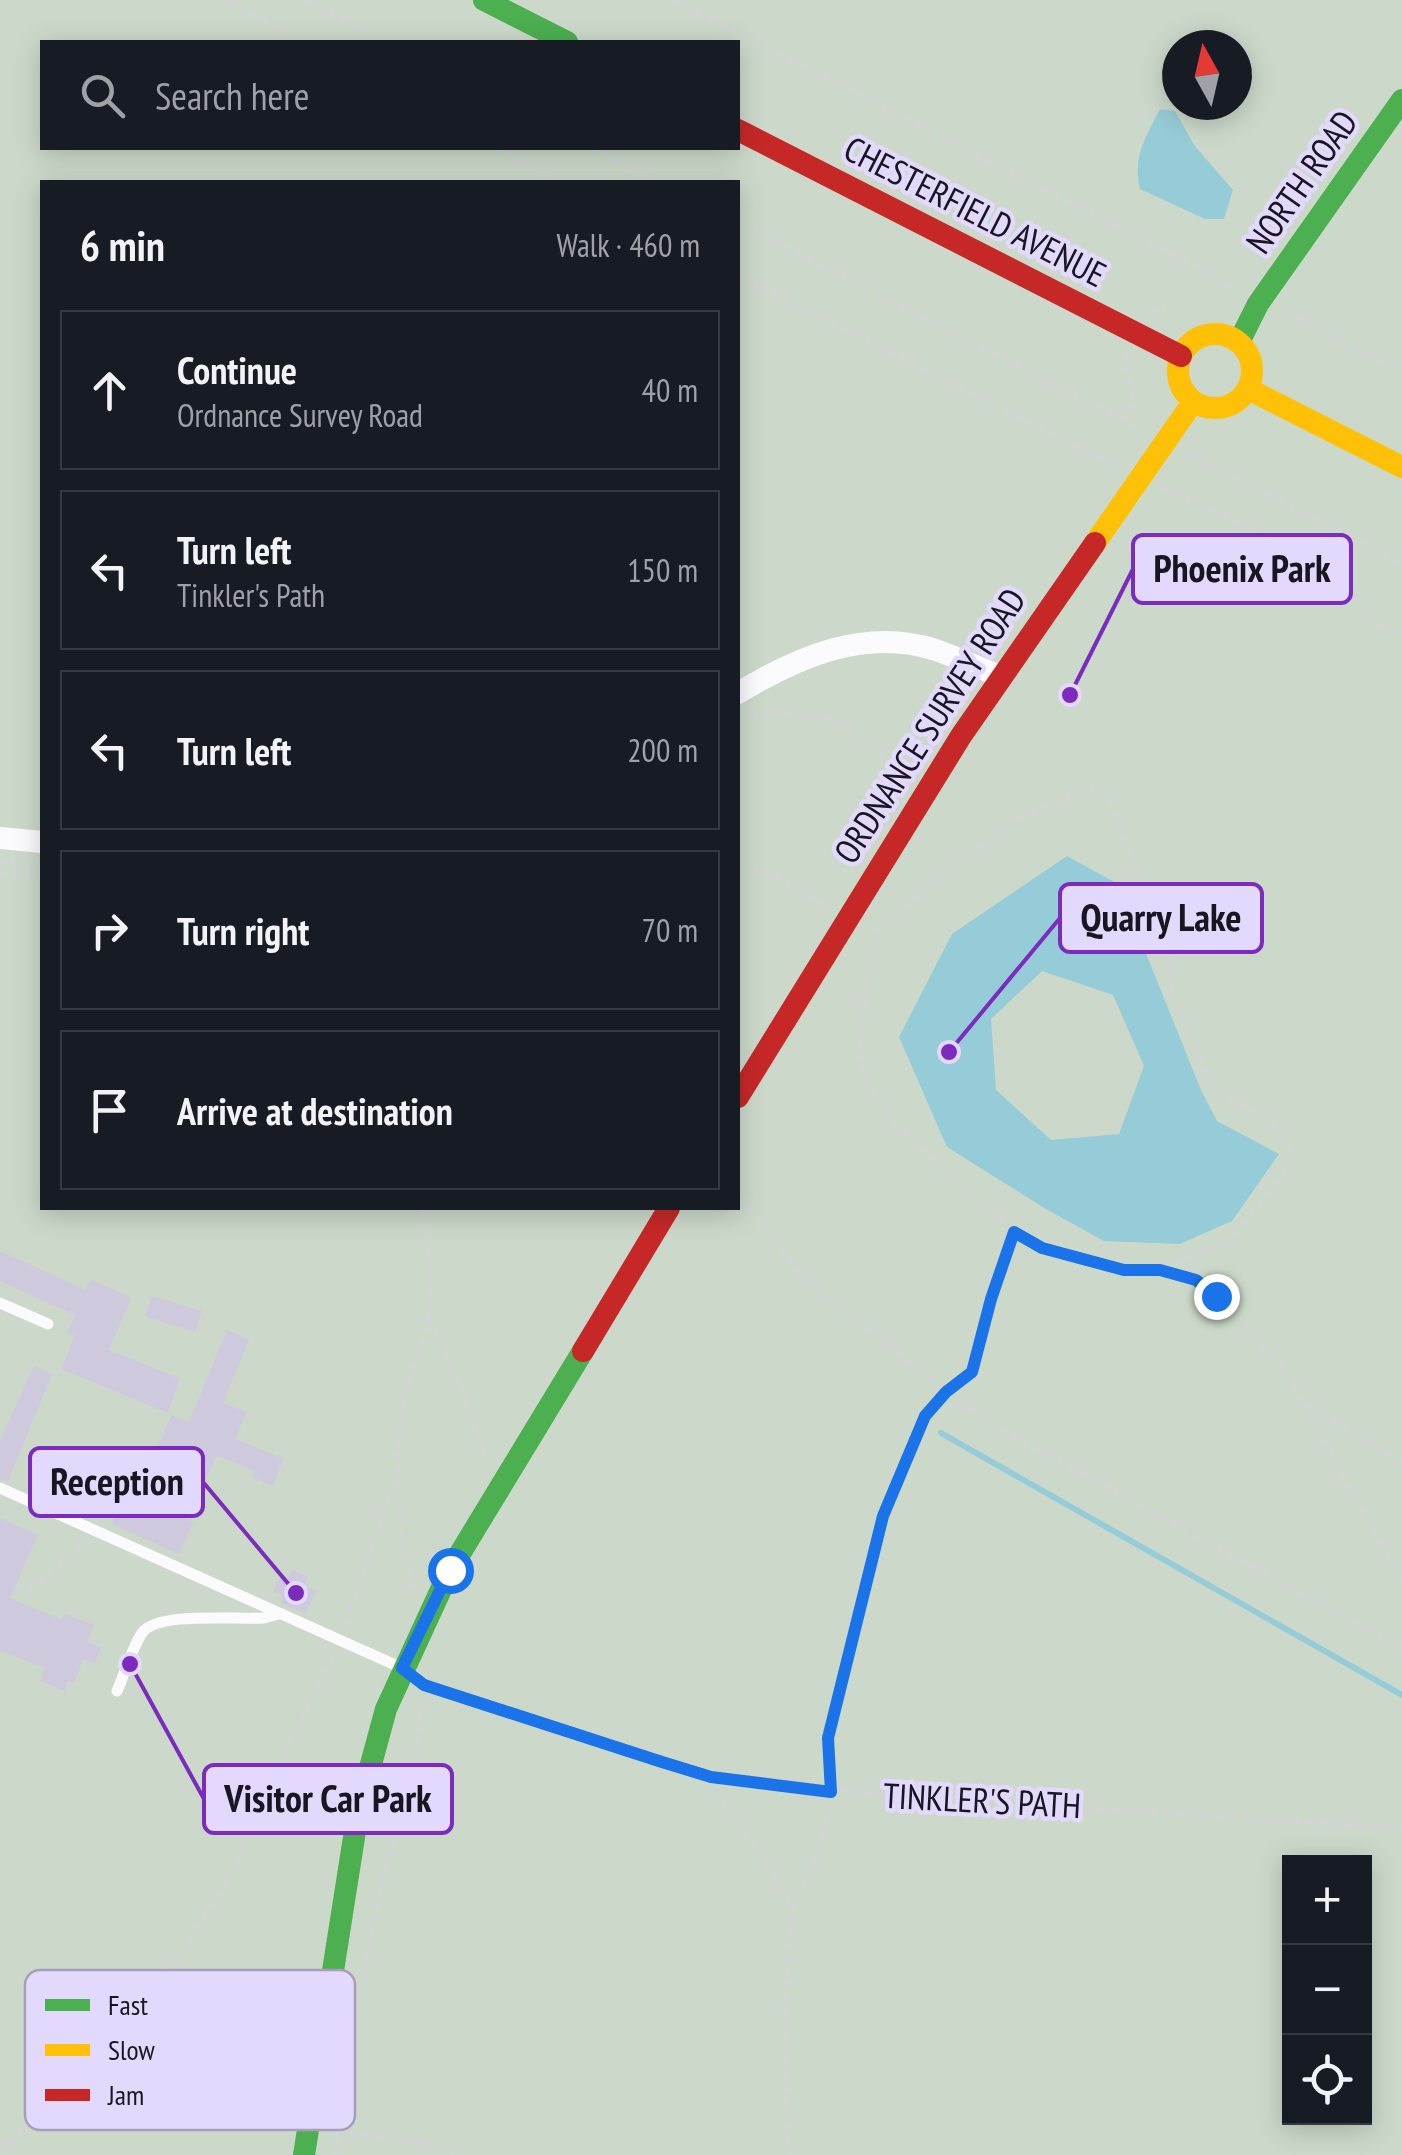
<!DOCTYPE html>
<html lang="en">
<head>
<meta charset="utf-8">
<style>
  body { margin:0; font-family:"PT Sans Narrow",sans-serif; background:#242831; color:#f1f3f6 }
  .controls { position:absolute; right:30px; bottom:30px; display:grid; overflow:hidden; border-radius:0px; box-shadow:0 5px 25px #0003 }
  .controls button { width:90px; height:90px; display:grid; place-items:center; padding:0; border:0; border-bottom:2px solid #363941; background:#171b24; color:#f1f3f6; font:50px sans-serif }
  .compass { position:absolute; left:1162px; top:30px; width:90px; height:90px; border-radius:50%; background:#171b24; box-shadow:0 5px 25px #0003; rotate:352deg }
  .stop { position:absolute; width:30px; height:30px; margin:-22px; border:8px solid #1a73e8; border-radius:50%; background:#fff }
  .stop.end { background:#1a73e8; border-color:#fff; box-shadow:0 2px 10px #0008 }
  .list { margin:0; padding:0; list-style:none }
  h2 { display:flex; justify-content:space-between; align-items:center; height:130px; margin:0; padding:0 40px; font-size:42px }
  h2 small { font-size:32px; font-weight:400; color:#9ea1a6 }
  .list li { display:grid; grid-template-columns:65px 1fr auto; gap:30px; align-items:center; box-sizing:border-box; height:160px; margin:0 20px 20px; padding:0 20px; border:2px solid #363941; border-radius:0px }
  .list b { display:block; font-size:38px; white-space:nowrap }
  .list p { margin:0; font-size:32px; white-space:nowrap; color:#9ea1a6 }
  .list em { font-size:32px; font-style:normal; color:#9ea1a6 }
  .icon { flex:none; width:55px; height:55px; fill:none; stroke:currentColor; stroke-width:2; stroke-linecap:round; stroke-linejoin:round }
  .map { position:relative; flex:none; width:1402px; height:2155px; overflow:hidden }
  .search { position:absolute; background:#171b24; box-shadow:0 5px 25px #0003; left:40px; top:40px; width:700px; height:110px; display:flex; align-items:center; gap:25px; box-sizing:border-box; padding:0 35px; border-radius:0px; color:#9ea1a6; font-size:38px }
  .panel { position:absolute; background:#171b24; box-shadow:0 5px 25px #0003; left:40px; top:180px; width:700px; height:1030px; border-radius:0px }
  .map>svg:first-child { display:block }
</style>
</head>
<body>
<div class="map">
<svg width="1402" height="2155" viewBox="0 0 1402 2155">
  <rect width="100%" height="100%" fill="#e6e1f4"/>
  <path fill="#ccd9ca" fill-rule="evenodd" d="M0 0H1402V2155H0ZM42 42H738V148H42ZM1177 45H1237V105H1177ZM42 182H738V1208H42ZM1290 1862H1364V2118H1290Z"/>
  <path fill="#96ccd7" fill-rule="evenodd" d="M1160 109 1175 111 1194 145 1233 190 1224 219H1205L1140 189C1132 158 1146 136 1160 109Z
    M1067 856 1118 884 1201 1090 1217 1121 1279 1154 1232 1221 1180 1244 1104 1241 1046 1209 947 1147 899 1037 952 934ZM1042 971 1113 995 1144 1066 1119 1134 1051 1140 996 1090 991 1019Z"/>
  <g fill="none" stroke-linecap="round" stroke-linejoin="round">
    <path stroke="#96ccd7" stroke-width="6" d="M941 1433 1402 1695"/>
  </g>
  <path fill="#cec9dc" d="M0 1251 86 1290 91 1279 131 1298 109 1350 180 1379 168 1413 61 1369 75 1336 67 1332 75 1315 0 1281Z
    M152 1296 202 1311 195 1332 145 1316Z
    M227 1330 249 1340 223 1403 246 1412 235 1439 284 1459 273 1486 252 1477 254 1471 217 1455 186 1519 194 1522 179 1554 112 1524 126 1493 135 1497 172 1415 189 1422Z
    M34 1366 52 1374 8 1481 0 1479V1441Z
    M0 1518 38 1535 10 1598 62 1620 65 1614 94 1625 87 1642 101 1648 95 1663 83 1659 74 1683 68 1681 64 1691 40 1681 45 1668 0 1651Z
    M292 1570 308 1577 304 1586 316 1591 305 1614 280 1602 283 1595 273 1591 281 1575 289 1578Z"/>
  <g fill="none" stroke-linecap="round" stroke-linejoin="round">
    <path stroke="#d5d3da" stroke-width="4" stroke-dasharray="5 8" stroke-linecap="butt" d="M229 0 304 42
      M306 0 388 42
      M673 0 1218 277 1236 292
      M496 148 560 182
      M592 148 660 182
      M738 222 1142 430
      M738 275 1119 467
      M1151 311 1165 306
      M1286 312 1402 371
      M1123 420 1134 400 1125 366 1127 355
      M1186 453 1402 563
      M1163 488 1305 551 1377 624 1402 635
      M738 724 748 718 780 712 833 719 877 749 903 783
      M0 863 42 867
      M738 863 784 880 826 905
      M0 872 42 878
      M738 1200 749 1208 803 1277 982 1419 1402 1648
      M1160 1270 1196 1280 1216 1296 1288 1373 1303 1401 1402 1463
      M429 1317 461 1386 486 1461
      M1305 1405 1402 1582
      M16 1585 31 1590 84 1542
      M413 1587C398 1525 392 1460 405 1396 411 1369 426 1343 429 1315 432 1279 427 1243 422 1208
      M346 1624 397 1474
      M426 1686 661 1763 711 1777 745 1782 920 1798 1402 1828
      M711 1777 724 1804 763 1859 792 1909
      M354 2023 383 1881 417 1750 423 1695
      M338 2131C375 2138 421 2135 454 2155
      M3 2155 78 2053 179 1957 234 1869 286 1750 333 1656
      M335 2155 344 2086
      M791 2155 787 2139 785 2005 792 1909 820 1851 831 1792 829 1738 883 1516 925 1416 946 1392 972 1372 991 1299 1014 1232 896 1125 869 1088 859 1053 873 932 1009 824 1088 786 1108 796 1169 954 1173 1000 1214 1089 1269 1121 1289 1143 1285 1168 1277 1183 1227 1243 1160 1270H1124L1042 1248 1014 1232"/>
    <path stroke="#fbfafd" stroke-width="11" d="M0 1303 48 1324
      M0 1488 402 1668
      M117 1691C125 1673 131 1650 142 1633 157 1611 237 1620 264 1618L278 1614"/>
    <path stroke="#fbfafd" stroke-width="22" d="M738 693C798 657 865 627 936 650 958 658 980 668 1002 677
      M0 838 42 842"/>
    <path stroke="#4caf50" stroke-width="22" d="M484 0 567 42
      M1239 342 1258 304 1402 100
      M304 2155 358 1812 386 1709 450 1570 583 1351"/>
    <path stroke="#ffc107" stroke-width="22" d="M1178 371a37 37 0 1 1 74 0a37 37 0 1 1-74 0Z
      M1248 389 1402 467
      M1095 543 1193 402"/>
    <path stroke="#c62828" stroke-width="22" d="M738 130 1181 356
      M738 1097 961 736 1095 543
      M583 1351 669 1208"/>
  </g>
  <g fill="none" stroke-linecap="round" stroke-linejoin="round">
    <path stroke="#1a73e8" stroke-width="12" d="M450 1570 402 1668 424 1685 662 1762 711 1777 831 1792 828 1738 883 1516 925 1416 946 1392 972 1372 991 1299 1014 1232 1042 1248 1124 1270H1160L1196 1280 1216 1296"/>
  </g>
  <g text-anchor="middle" stroke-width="9" stroke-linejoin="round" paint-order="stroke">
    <g font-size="35" fill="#191521" stroke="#e3d9fc">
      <text transform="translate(1302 182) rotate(-55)" y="12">NORTH ROAD</text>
      <text transform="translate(975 212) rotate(27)" y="12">CHESTERFIELD AVENUE</text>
      <text transform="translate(930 726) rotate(-57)" y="12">ORDNANCE SURVEY ROAD</text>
      <text transform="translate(982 1801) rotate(3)" y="12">TINKLER'S PATH</text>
    </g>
  </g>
  <rect x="25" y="1970" width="330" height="160" rx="15" fill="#e3d9fc" stroke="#a69eba" stroke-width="2.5"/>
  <rect x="45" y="1999" width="45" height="12" fill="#4caf50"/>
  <rect x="45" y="2044" width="45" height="12" fill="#ffc107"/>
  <rect x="45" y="2089" width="45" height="12" fill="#c62828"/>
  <g font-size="28" fill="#191521">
    <text x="108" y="2015">Fast</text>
    <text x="108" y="2060">Slow</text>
    <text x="108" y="2105">Jam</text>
  </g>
  <path fill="none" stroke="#7b2cbf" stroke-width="4" d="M1070 695L1133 569M949 1052L1060 918M296 1593L203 1482M130 1664L204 1799"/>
  <g fill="#7b2cbf" stroke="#e3d9fc" stroke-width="4">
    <circle cx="1070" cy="695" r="10"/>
    <circle cx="949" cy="1052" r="10"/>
    <circle cx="296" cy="1593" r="10"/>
    <circle cx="130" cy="1664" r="10"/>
  </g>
  <g fill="#e3d9fc" stroke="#7b2cbf" stroke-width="4">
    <rect x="1133" y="535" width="218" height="68" rx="10"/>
    <rect x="1060" y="884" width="202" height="68" rx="10"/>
    <rect x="30" y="1448" width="173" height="68" rx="10"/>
    <rect x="204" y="1765" width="248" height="68" rx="10"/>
  </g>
  <g font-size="38" text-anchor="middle" font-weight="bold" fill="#191521">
    <text x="1242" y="582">Phoenix Park</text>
    <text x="1161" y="931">Quarry Lake</text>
    <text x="117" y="1495">Reception</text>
    <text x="328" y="1812">Visitor Car Park</text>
  </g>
</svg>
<div class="controls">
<button>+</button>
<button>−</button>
<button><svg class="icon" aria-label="locate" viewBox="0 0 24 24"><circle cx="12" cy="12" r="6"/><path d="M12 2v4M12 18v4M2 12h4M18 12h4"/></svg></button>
</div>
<svg class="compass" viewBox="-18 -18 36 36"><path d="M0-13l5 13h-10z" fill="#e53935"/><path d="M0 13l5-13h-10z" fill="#9ea1a6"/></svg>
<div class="stop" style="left:450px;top:1570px"></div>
<div class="stop end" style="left:1216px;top:1296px"></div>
<div class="search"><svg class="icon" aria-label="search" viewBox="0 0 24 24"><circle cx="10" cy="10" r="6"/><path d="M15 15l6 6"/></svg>Search here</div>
<section class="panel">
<h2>6 min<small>Walk · 460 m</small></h2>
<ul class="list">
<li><svg class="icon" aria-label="ahead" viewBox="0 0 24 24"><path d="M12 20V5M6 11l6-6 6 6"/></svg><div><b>Continue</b><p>Ordnance Survey Road</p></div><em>40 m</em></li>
<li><svg class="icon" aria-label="left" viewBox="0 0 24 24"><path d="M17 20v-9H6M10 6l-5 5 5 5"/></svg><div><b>Turn left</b><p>Tinkler's Path</p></div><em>150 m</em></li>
<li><svg class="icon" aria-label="left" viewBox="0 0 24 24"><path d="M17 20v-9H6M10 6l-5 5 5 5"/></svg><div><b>Turn left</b></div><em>200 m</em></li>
<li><svg class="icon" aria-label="right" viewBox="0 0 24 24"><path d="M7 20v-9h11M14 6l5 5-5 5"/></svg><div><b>Turn right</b></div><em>70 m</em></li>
<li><svg class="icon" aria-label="arrive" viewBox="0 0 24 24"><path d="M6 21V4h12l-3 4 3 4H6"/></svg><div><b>Arrive at destination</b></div></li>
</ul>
</section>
</div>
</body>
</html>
